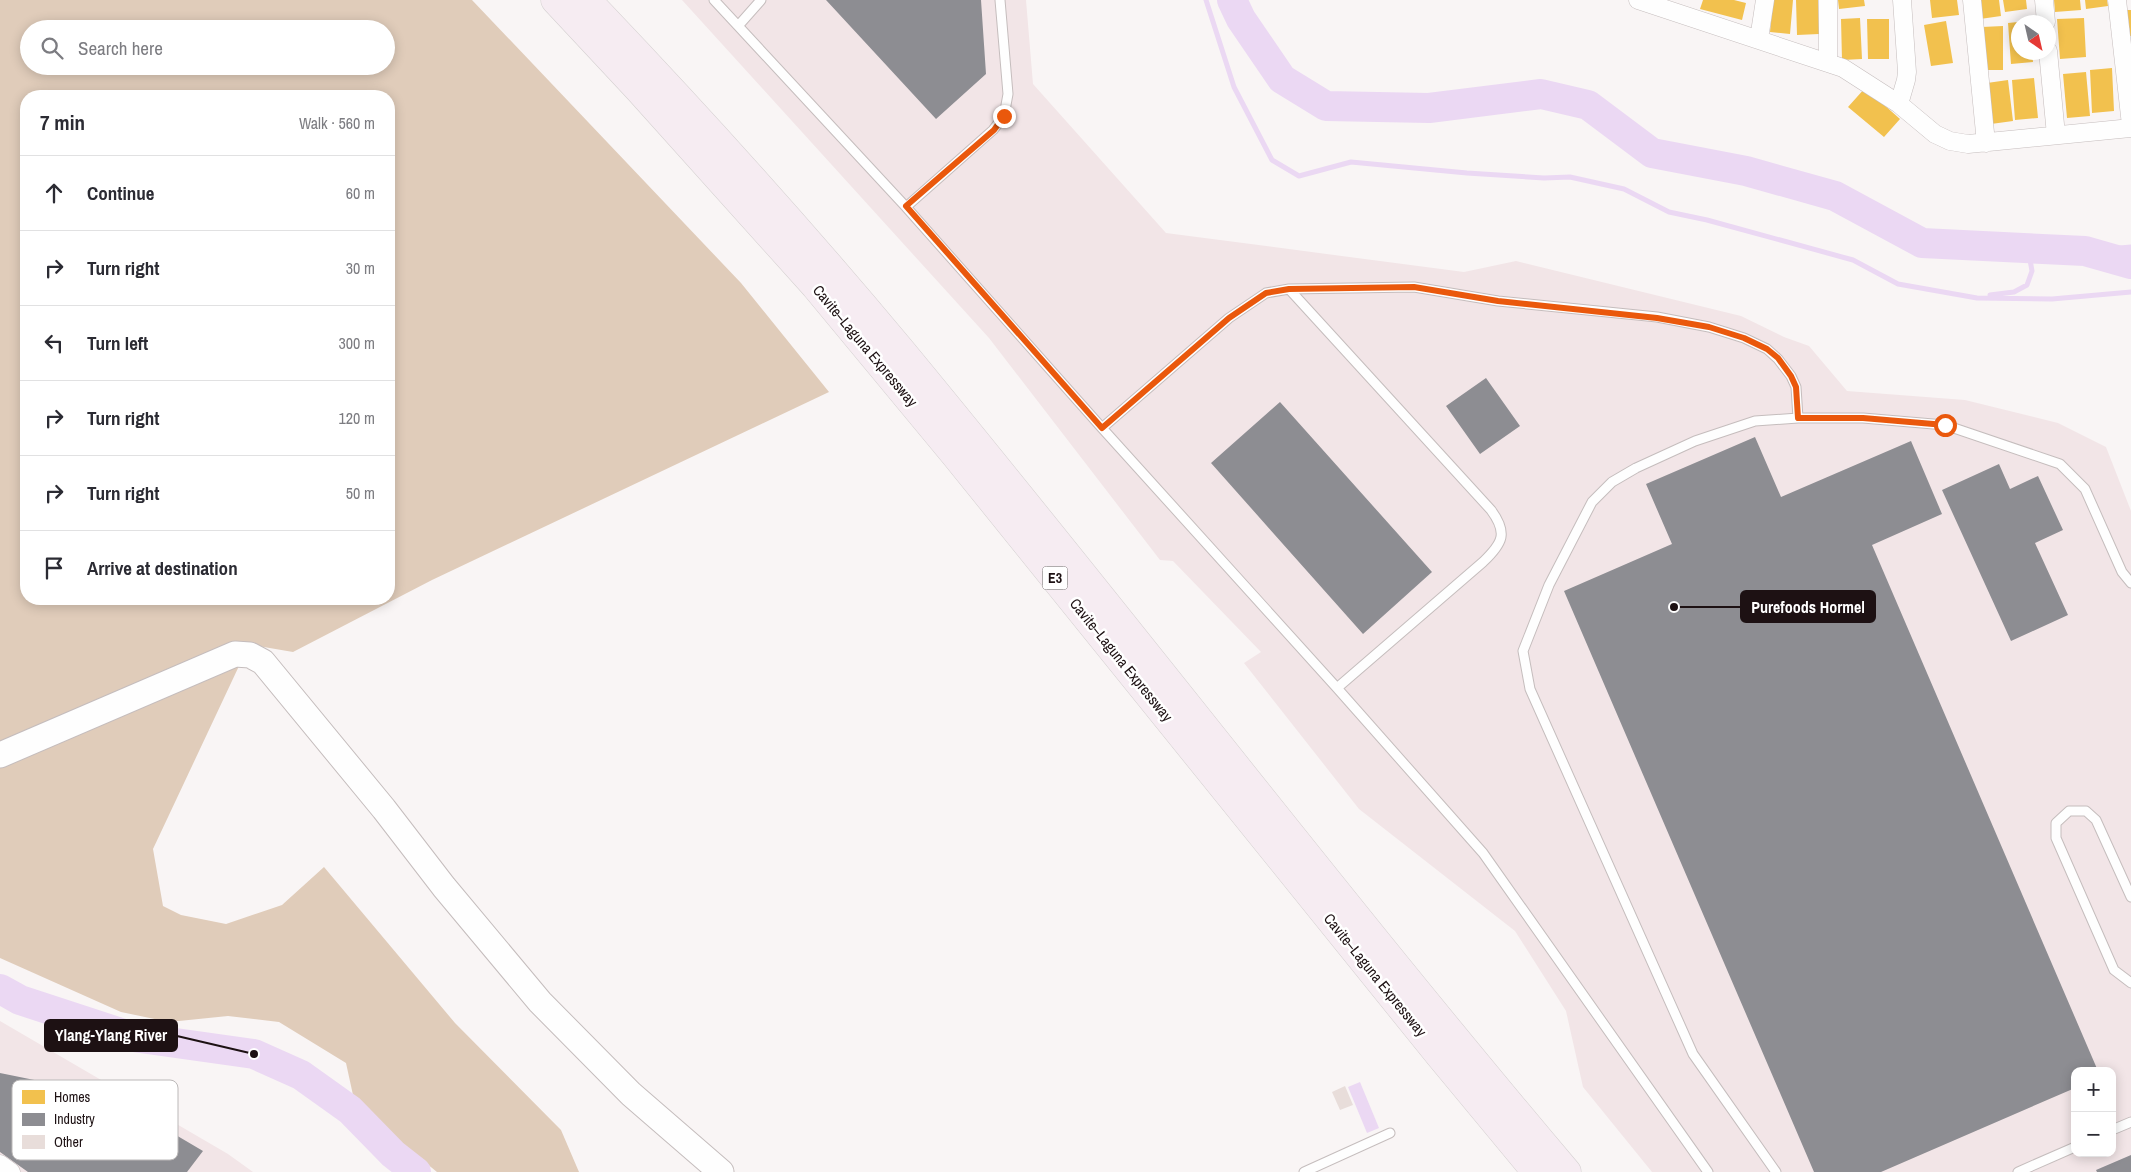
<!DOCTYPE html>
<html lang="en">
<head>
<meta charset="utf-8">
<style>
  body { margin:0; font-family:"Archivo Narrow",sans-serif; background:#f7f7f7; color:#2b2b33 }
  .controls { position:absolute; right:15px; bottom:15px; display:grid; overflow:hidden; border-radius:10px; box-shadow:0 2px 12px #0003 }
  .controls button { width:45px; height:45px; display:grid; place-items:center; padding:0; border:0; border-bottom:1px solid #e1e1e2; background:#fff; color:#2b2b33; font:25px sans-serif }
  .compass { position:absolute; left:2011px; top:15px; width:45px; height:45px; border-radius:50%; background:#fff; box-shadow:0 2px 12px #0003; rotate:146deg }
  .stop { position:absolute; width:15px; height:15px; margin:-11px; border:4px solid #ea580c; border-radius:50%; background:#fff }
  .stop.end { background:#ea580c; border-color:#fff; box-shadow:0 1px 5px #0008 }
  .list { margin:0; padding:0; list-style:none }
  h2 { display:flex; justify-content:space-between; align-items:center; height:65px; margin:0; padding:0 20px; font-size:21px }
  h2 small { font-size:16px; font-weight:400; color:#7c7c81 }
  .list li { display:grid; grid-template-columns:32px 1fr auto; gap:15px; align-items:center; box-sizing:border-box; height:75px; padding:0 20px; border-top:1px solid #e1e1e2 }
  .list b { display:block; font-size:19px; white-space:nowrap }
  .list em { font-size:16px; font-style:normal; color:#7c7c81 }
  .icon { flex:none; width:28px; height:28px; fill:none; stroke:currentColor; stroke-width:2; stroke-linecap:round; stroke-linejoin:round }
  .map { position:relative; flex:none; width:2131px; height:1172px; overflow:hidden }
  .search { position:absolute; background:#fff; box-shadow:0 2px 12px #0003; left:20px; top:20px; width:375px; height:55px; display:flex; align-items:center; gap:12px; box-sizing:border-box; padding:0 18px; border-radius:28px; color:#7c7c81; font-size:19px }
  .panel { position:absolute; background:#fff; box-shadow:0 2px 12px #0003; left:20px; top:90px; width:375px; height:515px; border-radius:20px }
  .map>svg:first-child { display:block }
</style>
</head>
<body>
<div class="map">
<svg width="2131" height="1172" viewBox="0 0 2131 1172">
  <rect width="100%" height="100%" fill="#f9f5f5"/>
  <path fill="#f2e5e7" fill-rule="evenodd" d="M682 0H1026L1033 84 1166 233 1464 272 1516 261 1741 316 1784 337 1809 346 1847 391 1965 400 2058 423 2106 447 2131 511V1172H1652L1583 1087 1566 1011 1515 931 1359 809 1244 663 1261 652 1173 561 1160 560 989 338ZM2075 1071H2112V1153H2075Z
    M0 1021 228 1154 253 1172H0Z"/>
  <path fill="#e0ccba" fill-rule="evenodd" d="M0 0H472L741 283 829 392 432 580 293 652 258 646 239 666 153 849 163 906 181 915 226 924 282 905 324 867 455 1023 561 1130 579 1172H437L372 1119 353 1095 346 1063 279 1022 228 1016 169 1022 121 1012 0 958ZM29 29H386V66H29ZM26 96H389V599H26Z"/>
  <path fill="#ebd8f3" d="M1360 1082 1379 1128 1367 1133 1348 1087Z"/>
  <path fill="#f2c14e" d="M1703 0H1734L1746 3 1742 20 1700 9Z
    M1773 0H1793L1790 34 1770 32Z
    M1796 0H1818L1819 34 1797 35Z
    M1838 0H1864L1865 6 1839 9Z
    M1930 0H1957L1959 15 1932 18Z
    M1978 0H1999L2001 16 1980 19Z
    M2003 0H2026L2027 9 2005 12Z
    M2054 0H2080L2081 10 2055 12Z
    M2085 0H2107L2108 6 2086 9Z
    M2127 10H2131V36H2130Z
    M1860 18 1862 59 1842 60 1841 19Z
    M2084 18 2086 57 2060 59 2057 19Z
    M1867 19H1889V59H1868Z
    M1946 21 1953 63 1931 66 1924 25Z
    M2018 22V52H2032L2033 62 2011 64 2008 23Z
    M2003 26V70H1983L1982 27Z
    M2112 68 2114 111 2092 113 2090 70Z
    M2086 72 2090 116 2067 118 2063 74Z
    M2034 78 2038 118 2015 120 2012 80Z
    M2008 80 2013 121 1991 124 1987 83Z
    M1865 88 1900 119 1884 137 1848 107Z"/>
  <path fill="#8d8d92" d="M826 0H981L986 74 936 119Z
    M1486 378 1520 426 1480 454 1446 406Z
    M1280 402 1432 572 1363 634 1211 463Z
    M1755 437 1781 497 1911 441 1942 514 1872 545 2098 1071H2075V1088L1881 1172H1814L1564 591 1672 544 1646 484Z
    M1999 464 2010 489 2038 476 2063 530 2035 543 2068 615 2011 641 1942 490Z
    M0 1073 108 1095 203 1151 187 1172H28L0 1152Z
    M2131 1155V1172H2097L2096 1170Z"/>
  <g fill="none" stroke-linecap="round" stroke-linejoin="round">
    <path stroke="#ebd8f3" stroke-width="5" d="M1206 0 1234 87 1272 160 1299 176 1351 162 1467 173 1544 178 1570 177 1624 189 1669 212 1707 220 1853 260 1898 284 1977 298 2052 299 2131 292
      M2085 251 2131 247
      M1990 295 2014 292 2027 285 2032 271 2029 254 2056 249"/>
    <path stroke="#ebd8f3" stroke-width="30" d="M1232 0 1241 19 1282 79 1326 106 1429 108 1541 94 1588 105 1652 153 1746 171 1835 196 1922 243 2085 251 2131 264
      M0 989 20 1000 133 1037 254 1054 301 1075 350 1110 393 1154 416 1172"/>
  </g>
  <path fill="#e8ddda" d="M1345 1086 1353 1105 1340 1110 1332 1092Z"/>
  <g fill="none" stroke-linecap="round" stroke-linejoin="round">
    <g stroke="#c5bdbd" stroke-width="11">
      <path id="lane" d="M714 0 906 207 1102 428 1337 688 1483 853 1708 1172
        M738 26 761 0
        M906 207 993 130 1004 116 1008 94 1000 0
        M1289 289 1491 510C1508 533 1503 543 1483 562L1337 688
        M1102 428 1229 318 1266 293 1289 289 1414 287 1498 301 1657 317 1709 327 1744 338 1767 349 1778 359 1791 376 1796 387 1798 418
        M2131 897 2096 820 2086 811H2069L2056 823V838L2114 970 2131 983
        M2112 1130 2131 1122
        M1304 1172 1390 1133
        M1776 1172 1693 1054 1530 689 1523 651 1549 585 1592 502 1612 482 1636 468 1695 441 1755 421 1798 418H1863L1945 425 2060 464 2085 489 2122 572 2131 583
        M2018 1172 2075 1147"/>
    </g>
    <g stroke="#c5bdbd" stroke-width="19">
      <path id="street" d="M1638 0 1843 68 1899 104 1935 134 1950 141 1968 144 2131 128
        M1972 0 1986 143
        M2044 0 2046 22
        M2117 0 2131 125
        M1759 39 1765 0
        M2048 51 2056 135
        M1828 63V0
        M1899 104 1906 80 1907 72 1902 0
        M0 1164 11 1172"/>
    </g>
    <g stroke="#c5bdbd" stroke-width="27">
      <path id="secondary" d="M0 755 235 654 250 655 263 662 384 809 444 887 540 1002 631 1094 721 1172"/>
    </g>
    <g stroke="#d4d0d0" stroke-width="29">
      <path id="highway" d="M555 0 639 90 815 286 955 455 1439 1055 1536 1172
        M587 0C695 113 800 229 900 349 1125 621 1339 903 1567 1172"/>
    </g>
    <use href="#lane" stroke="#fefefe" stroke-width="9"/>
    <use href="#street" stroke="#fefefe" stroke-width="18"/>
    <use href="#secondary" stroke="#fefefe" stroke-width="25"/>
    <use href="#highway" stroke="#f6ecf2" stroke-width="28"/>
  </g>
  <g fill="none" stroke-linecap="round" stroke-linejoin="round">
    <path stroke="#ea580c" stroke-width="6" d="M1004 116 994 130 906 206 1102 428 1229 318 1266 293 1289 289 1414 287 1498 301 1657 318 1709 327 1744 338 1767 349 1778 358 1791 376 1796 387 1798 418H1863L1945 425"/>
  </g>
  <g text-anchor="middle" stroke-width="5" stroke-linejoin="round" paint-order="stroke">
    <rect fill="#fff" stroke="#61585a" stroke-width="1" x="1042.5" y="566.5" width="25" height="23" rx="4"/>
    <g font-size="14" font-weight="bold" fill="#1d1113">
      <text x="1055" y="583">E3</text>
    </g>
    <g font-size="15" fill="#1d1113" stroke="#fff">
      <text transform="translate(865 346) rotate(50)" y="5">Cavite–Laguna Expressway</text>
      <text transform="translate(1121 660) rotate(51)" y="5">Cavite–Laguna Expressway</text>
      <text transform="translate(1375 975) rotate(51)" y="5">Cavite–Laguna Expressway</text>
    </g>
  </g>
  <rect x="12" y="1080" width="166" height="80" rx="8" fill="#fff" stroke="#bbb8b8" stroke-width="1"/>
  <rect x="22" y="1090" width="23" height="14" fill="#f2c14e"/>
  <rect x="22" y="1113" width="23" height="13" fill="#8d8d92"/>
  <rect x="22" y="1135" width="23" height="14" fill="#e8ddda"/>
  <g font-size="14" fill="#1d1113">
    <text x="54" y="1102">Homes</text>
    <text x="54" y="1124">Industry</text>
    <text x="54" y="1147">Other</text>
  </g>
  <path fill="none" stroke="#1d1113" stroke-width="2" d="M1674 607L1741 607M254 1054L177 1036"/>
  <g fill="#1d1113" stroke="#fff" stroke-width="2">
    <circle cx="1674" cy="607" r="5"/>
    <circle cx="254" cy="1054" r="5"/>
  </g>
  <g fill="#1d1113" stroke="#1d1113" stroke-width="2">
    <rect x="1741" y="591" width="134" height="31" rx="5"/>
    <rect x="45" y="1020" width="132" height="31" rx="5"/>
  </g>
  <g font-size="16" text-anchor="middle" font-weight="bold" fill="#fff">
    <text x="1808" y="613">Purefoods Hormel</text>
    <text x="111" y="1041">Ylang-Ylang River</text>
  </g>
</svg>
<div class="controls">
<button>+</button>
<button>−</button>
</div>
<svg class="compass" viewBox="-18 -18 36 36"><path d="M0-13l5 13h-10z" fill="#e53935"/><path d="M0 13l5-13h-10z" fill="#7c7c81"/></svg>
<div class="stop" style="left:1945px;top:425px"></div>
<div class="stop end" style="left:1004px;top:116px"></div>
<div class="search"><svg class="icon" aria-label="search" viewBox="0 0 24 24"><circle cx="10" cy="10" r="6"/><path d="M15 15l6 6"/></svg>Search here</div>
<section class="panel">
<h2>7 min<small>Walk · 560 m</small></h2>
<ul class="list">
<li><svg class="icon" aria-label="ahead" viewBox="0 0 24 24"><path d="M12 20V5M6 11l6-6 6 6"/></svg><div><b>Continue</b></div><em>60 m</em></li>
<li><svg class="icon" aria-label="right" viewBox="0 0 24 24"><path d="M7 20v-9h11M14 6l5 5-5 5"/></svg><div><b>Turn right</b></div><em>30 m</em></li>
<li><svg class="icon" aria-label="left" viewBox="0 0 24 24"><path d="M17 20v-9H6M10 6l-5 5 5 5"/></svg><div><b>Turn left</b></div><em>300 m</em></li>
<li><svg class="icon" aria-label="right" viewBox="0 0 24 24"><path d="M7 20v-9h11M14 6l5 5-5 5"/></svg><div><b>Turn right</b></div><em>120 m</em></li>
<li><svg class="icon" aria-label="right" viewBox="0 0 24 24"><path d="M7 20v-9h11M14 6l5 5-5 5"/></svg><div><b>Turn right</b></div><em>50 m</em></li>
<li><svg class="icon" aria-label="arrive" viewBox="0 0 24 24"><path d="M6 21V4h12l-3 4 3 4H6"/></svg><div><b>Arrive at destination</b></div></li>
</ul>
</section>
</div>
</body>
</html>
